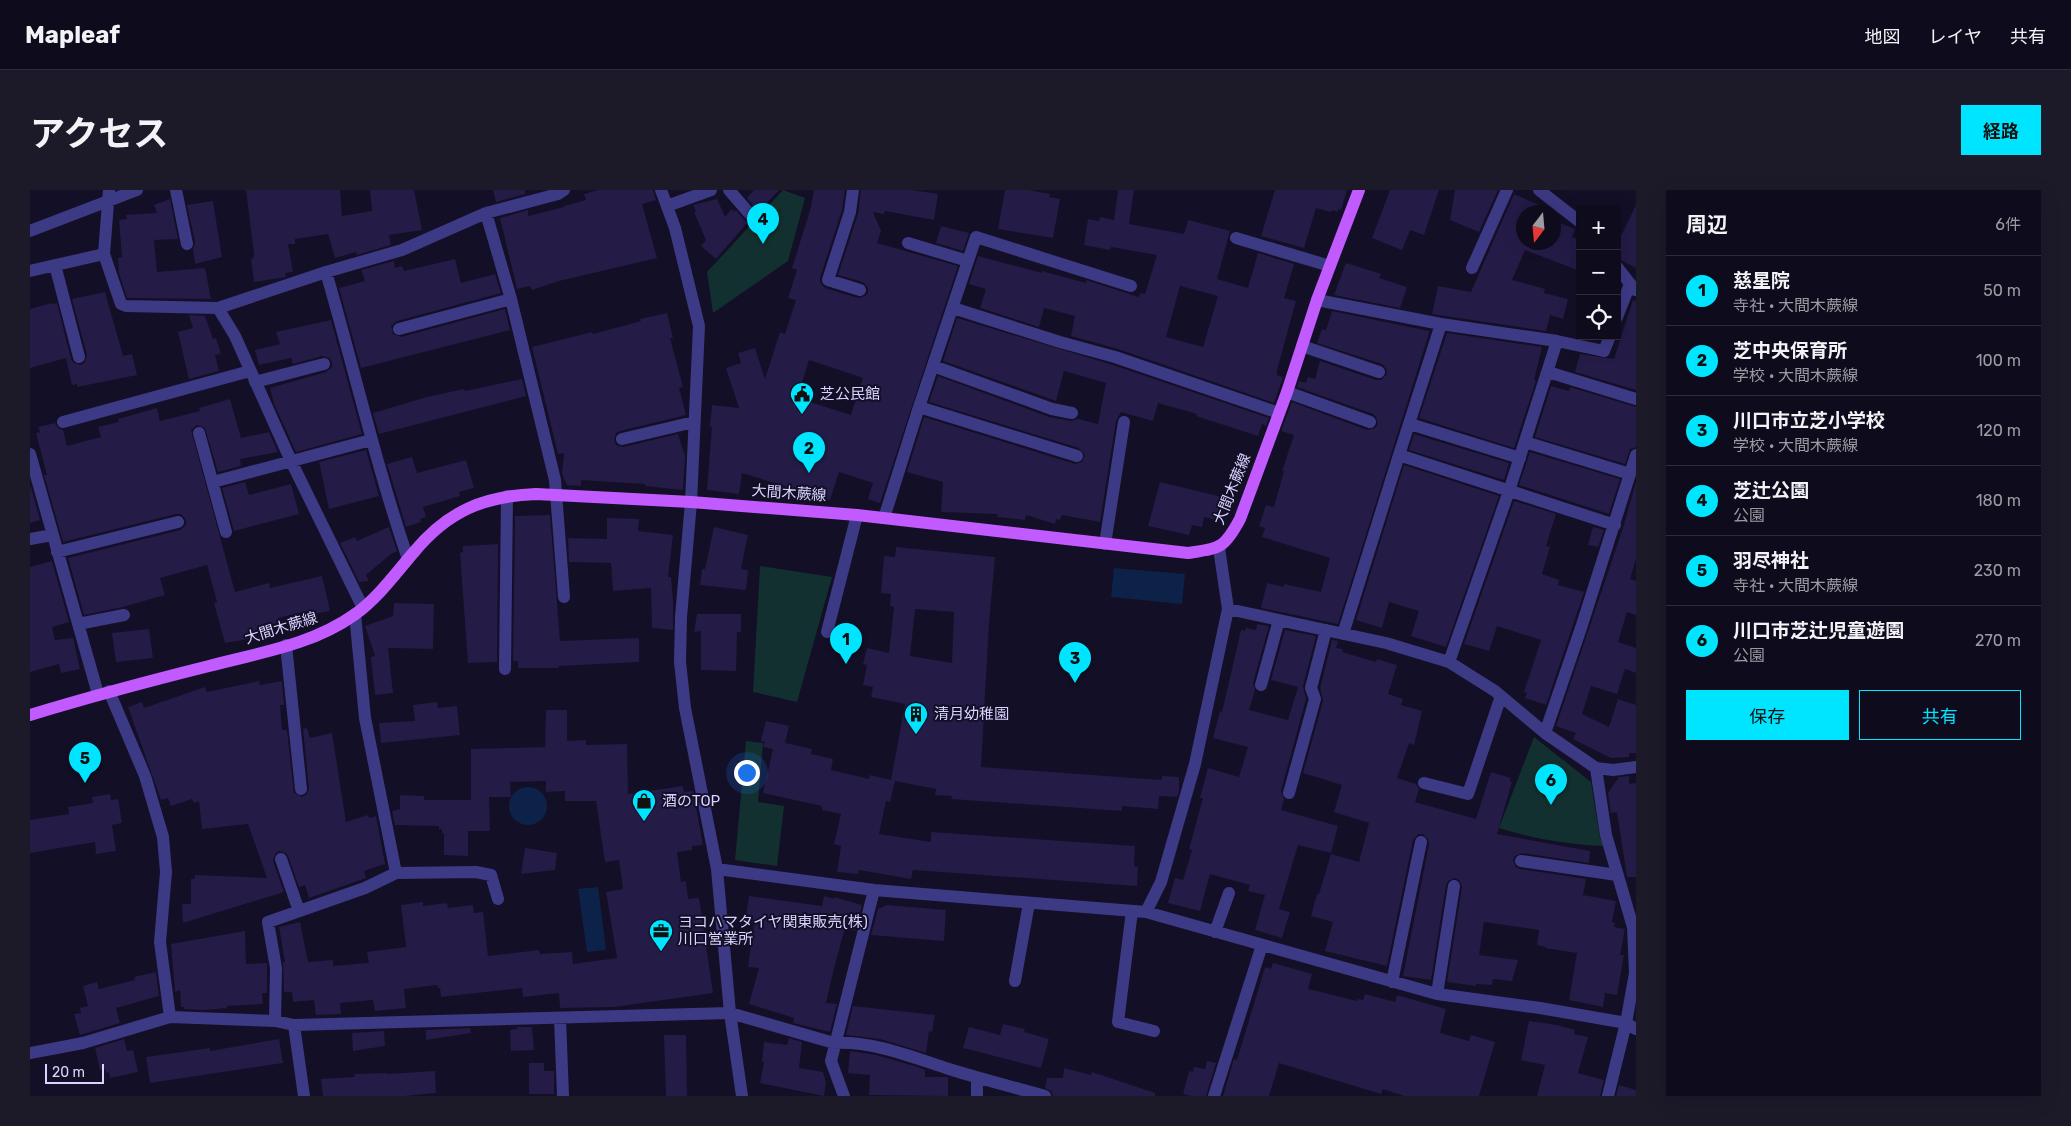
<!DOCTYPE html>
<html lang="ja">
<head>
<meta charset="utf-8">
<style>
  body { margin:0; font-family:Rubik,"Noto Sans JP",sans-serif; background:#1c1929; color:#f1f3f6 }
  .controls { position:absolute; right:15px; top:15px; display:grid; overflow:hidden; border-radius:0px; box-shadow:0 5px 20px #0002 }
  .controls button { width:45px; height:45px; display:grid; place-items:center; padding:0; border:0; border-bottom:1px solid #2e2b3b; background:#0e0b1c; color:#f1f3f6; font:25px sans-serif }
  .compass { position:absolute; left:1486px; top:15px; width:45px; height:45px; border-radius:50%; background:#0e0b1c; box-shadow:0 5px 20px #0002; rotate:196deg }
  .scale { position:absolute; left:15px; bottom:12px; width:59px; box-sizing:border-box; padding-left:5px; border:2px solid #d9d4ff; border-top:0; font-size:14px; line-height:18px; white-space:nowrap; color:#d9d4ff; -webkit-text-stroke:4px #130f26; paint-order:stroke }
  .you { position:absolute; left:716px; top:582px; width:18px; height:18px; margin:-12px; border:4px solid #fff; border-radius:50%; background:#1a73e8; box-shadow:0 0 0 8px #1a73e833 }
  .badge { display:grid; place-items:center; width:32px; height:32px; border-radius:50%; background:#00e5ff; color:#111; font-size:16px; font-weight:700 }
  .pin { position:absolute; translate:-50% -41px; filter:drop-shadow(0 1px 2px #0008) }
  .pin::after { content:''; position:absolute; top:26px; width:18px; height:15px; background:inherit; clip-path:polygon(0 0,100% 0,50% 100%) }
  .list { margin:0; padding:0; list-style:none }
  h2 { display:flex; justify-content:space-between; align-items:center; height:65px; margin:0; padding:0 20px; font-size:21px }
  h2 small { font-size:16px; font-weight:400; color:#9b9ba3 }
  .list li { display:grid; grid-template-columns:32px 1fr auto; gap:15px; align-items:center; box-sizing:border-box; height:70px; padding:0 20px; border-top:1px solid #2e2b3b }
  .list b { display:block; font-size:19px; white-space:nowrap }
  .list p { margin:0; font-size:16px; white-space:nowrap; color:#9b9ba3 }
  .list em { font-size:16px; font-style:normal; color:#9b9ba3 }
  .actions { display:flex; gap:10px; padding:15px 20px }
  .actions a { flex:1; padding:11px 0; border:1px solid #00e5ff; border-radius:0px; text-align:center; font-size:18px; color:#00e5ff }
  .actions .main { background:#00e5ff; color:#111 }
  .icon { flex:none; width:28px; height:28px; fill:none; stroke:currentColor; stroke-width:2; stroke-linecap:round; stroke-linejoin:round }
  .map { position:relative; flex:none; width:1606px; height:906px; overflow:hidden; border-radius:0px }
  header { display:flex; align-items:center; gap:30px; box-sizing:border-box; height:70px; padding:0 25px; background:#0e0b1c; border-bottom:1px solid #2e2b3b }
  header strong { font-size:24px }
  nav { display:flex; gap:28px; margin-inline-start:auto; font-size:18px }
  .intro { display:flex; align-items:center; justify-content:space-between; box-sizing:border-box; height:120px; padding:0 30px }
  h1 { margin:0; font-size:35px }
  .button { padding:12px 22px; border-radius:0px; background:#00e5ff; color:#111; font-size:18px; font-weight:700 }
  main { display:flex; gap:30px; padding:0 30px }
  aside { flex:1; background:#0e0b1c; border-radius:0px; box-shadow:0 5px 20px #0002 }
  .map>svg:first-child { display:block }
</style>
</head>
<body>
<header>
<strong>Mapleaf</strong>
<nav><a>地図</a><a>レイヤ</a><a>共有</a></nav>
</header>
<div class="intro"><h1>アクセス</h1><a class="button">経路</a></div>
<main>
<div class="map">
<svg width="1606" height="906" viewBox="0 0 1606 906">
  <rect width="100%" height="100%" fill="#130f26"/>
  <path fill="#12302f" d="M753 0 775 8 758 71 683 123 677 82Z
    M730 376 802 387 767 512 723 502Z
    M1504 547 1561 592 1570 648 1574 656C1539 655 1503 649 1469 638Z
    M716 551 733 553 728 612 754 616 747 676 705 670Z"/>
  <path fill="#0c2248" d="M1084 378 1155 384 1152 414 1081 407Z
    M479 616a19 19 0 1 1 38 0a19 19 0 1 1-38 0Z
    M568 697 576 760 557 762 548 699Z"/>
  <path fill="#241b47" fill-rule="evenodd" d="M216 0H310L312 26 342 21 340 0H384L392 40 359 45 361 55 327 65 326 62 305 68 298 44 265 49V54H258L263 82 255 83 256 87 224 92 221 69 224 68V64Z
    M463 0H495V4L466 12Z
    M568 0H623L626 10 612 14 627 68 529 91 502 100 500 96 487 99 470 28 498 20V26L534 17V16L556 10 554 4Z
    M724 0H749L728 22 717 8Z
    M784 0H815L812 20 790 88V92L795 98 828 108 835 106 838 103V98L833 92 808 85 828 24 831 0H882L908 4 904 30 855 21 854 24 843 22 851 41 847 53 928 76 850 313 838 309 843 293 809 282 800 310 712 283 709 304 677 300 682 237H680L682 215 709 218 696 178 711 173 708 163 725 158 735 189 750 142 755 144 766 110 758 108 767 80 762 78 781 17ZM779 170 833 188 821 225 767 208Z
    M975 0H999L1020 4 1019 7 1030 9 1023 48 968 39Z
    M1088 0H1104L1099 34 1154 44 1158 30 1200 41 1187 89 1218 98 1228 63 1264 74 1254 108 1266 111 1247 180V185L1253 187 1244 213 1088 159 1041 146 1045 126 1014 118 1009 137 950 118 956 99 939 94 948 66 1012 83V81L1056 93V90L1109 107 1110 103 1115 104 1127 65 1081 57 1080 60 1054 55 1058 29 1069 31 1070 27 1084 30ZM1150 96 1188 106 1173 157 1136 147Z
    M1245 0H1317L1311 20 1308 19V22L1302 20 1301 22 1286 18 1274 58 1231 46Z
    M1360 0H1409L1394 45 1380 40 1372 60 1342 48Z
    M1425 0H1468L1449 42 1420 30Z
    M1484 4 1525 22H1494V52H1524V31L1545 39 1542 47 1550 50V81L1495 60 1482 90 1515 99 1514 103 1538 109 1533 129 1520 125 1516 141 1402 124 1408 96 1441 102Z
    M140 9 148 49 124 50 127 82 175 78 181 109 97 108 89 83 88 68 92 67 89 30 97 29 96 25 127 23 124 15Z
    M687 9 695 27 702 19 704 22 706 20 717 33 686 69 671 56 676 50 664 22 666 21 663 15Z
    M183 11 192 67 165 74 163 59 165 52 157 15Z
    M1606 15V78L1587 68V54Z
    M911 36 939 43 933 61 906 53Z
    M425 69 431 93 465 84 471 103 367 131 361 136 363 144 371 147 475 119 480 140 331 178 309 98 335 91 331 80 364 71 365 78 372 76 374 81Z
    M1316 73 1351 84 1349 88 1377 97 1370 118 1304 105Z
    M75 102 93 166 102 164 107 185 47 197V194L42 195 36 168 0 178V119L22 113V114L27 113 41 169 44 173 51 175 55 172 57 165 42 109Z
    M1603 110 1606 111V200L1545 182 1550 164 1584 169Z
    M1302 121 1399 141 1400 140 1308 434 1231 418 1237 393 1254 397V394L1291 402 1300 368 1232 347 1235 338 1229 336 1236 315 1244 317 1254 281H1252L1264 245 1251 241 1262 212 1337 240 1345 238 1348 234 1346 227 1343 224 1267 197 1269 191 1276 193 1278 187 1285 189 1290 171 1346 190H1351L1356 185 1357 180 1352 174 1287 153 1292 139 1296 140Z
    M637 123 643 148H640L653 197 649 198 656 225 590 241 586 243 584 250 586 255 593 257 648 244 655 266 653 300 615 296V294L551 290V296L537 295 532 284 534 263 528 264 502 157 562 142 563 144 611 131 610 129Z
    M159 125 175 126 183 149 186 148 191 164 185 165 189 181 159 189 148 142 163 138Z
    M927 128 1083 175 1239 228 1236 236 1232 234 1228 246 1166 226 1167 224 1128 213 1123 231 1091 222 1086 231 1070 332 1032 325 1030 330 1026 329 1025 334 996 325 995 330 967 327 968 324 911 322 913 292 877 282 894 227 1045 274 1052 272 1055 265 1049 258 899 212 908 186 1019 227 1041 231 1048 229 1068 234 1076 193 1034 181 1026 211 913 171Z
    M301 130 332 244 266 262 244 214 240 198 296 182 302 177V172L299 168 292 166 263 174 261 168 229 175 225 160 250 154 246 142Z
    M1417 143 1512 157 1504 190 1506 191 1484 258 1389 228Z
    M492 189 496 206 349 244 343 223 397 207 434 199 435 201Z
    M1521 196 1539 201 1540 197 1606 217V257L1600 259 1595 274 1505 247Z
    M200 209 211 248 239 242 248 262 210 269 211 276 188 282 175 238 167 235 161 240 205 402 239 393 240 398 292 386 300 421 278 425 277 421 248 428 250 436 217 445 218 449 195 453 184 413 187 412 177 375 130 388 135 405 93 417 54 425 38 368 150 340 156 335V330L151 324H146L33 352 14 285H17L6 243 10 242 8 237 25 233 28 238 33 240 37 256 71 247 68 237 89 232 88 229 127 218 130 231 170 221 169 218Z
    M1384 244 1479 273 1474 290 1379 260Z
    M336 260 349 306 299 319 289 272Z
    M1500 262 1590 289 1579 324 1489 295Z
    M382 267 387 283 436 270 444 298 429 302 430 306 393 317 396 327 390 329 391 332 376 337 357 274Z
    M1374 275 1469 306 1416 457 1381 446 1389 421 1359 412 1352 438 1326 430Z
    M215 292 219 305 261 294 269 324 204 341 192 298Z
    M1130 292 1192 307 1186 330 1174 327 1172 337 1162 335 1159 345 1118 336Z
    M1606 292V369L1600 389 1606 391V425L1597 422 1588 452 1606 458V483L1595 479 1587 504 1561 496 1552 524 1579 537 1588 509 1606 515V563H1599V567L1581 568 1543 549 1546 543 1526 536 1593 338Z
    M1 297 10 330 0 333V298Z
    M1484 311 1526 324 1516 356 1520 357 1512 384 1529 390 1528 395 1554 402 1516 515 1495 508 1497 503 1494 502 1511 450 1467 436 1459 461 1434 454Z
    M520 325 530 451 609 448V472L529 476V478H488V471H483L485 326Z
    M577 328 609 329 608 341 643 345 638 387H641L643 411V440L622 438 621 398 583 401 581 373 539 372 538 348 577 349Z
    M359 337 367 361 361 364 336 385 339 391 329 392 310 353 325 347 327 351Z
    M684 337 718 345 711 379 718 380 716 400 670 395 672 379H675Z
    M1563 337 1574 340 1568 357 1558 355Z
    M468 354 467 472 438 473 430 363 433 362V356Z
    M866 357 965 367 959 433 951 577 1132 590V586L1149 587V601L1147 607 1129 606 1128 619 1092 616V621L921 609 922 606 905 605 906 599 865 591 860 612 856 611 849 644 901 652V642L1105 656 1104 676 1108 677 1107 696 883 680 881 689 829 680 828 684 807 682 811 656 804 654 811 624 792 620V616L733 603 743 559 733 557 735 552 731 551 736 531 759 536 755 553 782 559 781 564 803 569 801 580 839 589 840 585 861 590 875 514 841 507 843 497 833 495 837 475 833 474 837 458 859 463 864 417 860 416 861 404 851 403 854 366 865 367ZM885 419 924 422 922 473 880 466Z
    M22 371 39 432 22 437 25 450 43 448 50 479 31 483 29 474 0 482V377Z
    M364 413 404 414 403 459 358 458 363 503 345 505 341 467 345 466 335 436 363 426Z
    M667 424H711V442H707L706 481 671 480V441L664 442Z
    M1227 434 1239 436 1223 493 1225 500 1219 520 1258 530 1268 497 1241 490 1255 440 1286 446 1273 496 1276 509 1251 601 1254 609 1251 620 1308 636 1301 663 1268 655 1249 719 1260 722 1252 748 1225 740 1235 705 1218 701 1220 695 1180 684 1170 721 1138 713 1145 688 1153 690 1162 660 1159 659 1173 608H1170L1178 578 1209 587 1218 557 1183 548 1190 521 1192 522 1211 440 1215 441 1216 438 1226 440Z
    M119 439 123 468 86 472 82 443Z
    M1302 450 1308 451 1306 458 1313 459 1312 462 1346 472 1347 469 1367 475 1358 504 1373 509 1371 515 1392 521 1384 555 1379 553 1367 588 1386 594 1389 599 1385 612 1446 629 1461 582 1481 588 1480 592H1482L1467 644 1560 661 1559 673 1492 663 1485 666 1483 670 1486 677 1490 679 1556 689 1553 705 1586 711 1582 732 1585 733 1584 737 1595 739 1590 765H1594L1587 805 1575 803 1573 817 1539 810 1547 763 1515 758 1516 757 1507 755 1509 740 1454 732 1449 765 1488 770 1482 791 1463 789 1462 795 1446 794V796L1417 792 1432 697 1429 690 1425 688 1418 691 1416 695 1401 790 1373 786 1399 654 1398 649 1393 644H1388L1383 650 1357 776 1295 761 1303 732 1281 726 1287 704H1289L1301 664 1329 672 1339 633 1304 622 1312 595 1273 583 1293 511 1290 498Z
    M229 491 230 495 252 491 254 515H250L252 540H257L264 603 272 607 276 605 279 599 273 539 277 538 280 548 302 543 316 632 338 625 339 628 346 626 355 674 334 681 336 688 279 708 275 695 269 697 258 666 256 663 249 661 245 664 243 671 254 702 153 733 152 714H161V689H165V685L237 688 218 634 172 639 169 611 164 613 162 609 141 616 138 608 131 610 98 517 112 512 114 518 175 497 177 502Z
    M407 512 408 518 427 516 430 545 351 553 349 533 385 531 383 515Z
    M516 520H537V551L556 550V555L597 554 598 604 653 596 654 602 663 601 673 655 662 656V660L647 662 651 692 656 691 658 709 669 708 683 803 584 817 530 818 529 803 493 807 492 798 411 807 410 798H408L407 795 374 799 376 818 345 821 343 810 310 813 311 824 286 825 284 810 263 812 262 802H254L253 772H255L249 737 270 732 278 772 303 770V776L339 773 337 762 376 757 371 715 393 712V716L417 713 418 718 443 715 444 723 453 722 458 766 509 760 510 764 542 762 543 774 587 768 576 702 593 699 589 670 575 672 566 611H535V601L516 602V591L480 592 481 607H459L460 641H438V666L414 665V643H412V639H409V636L365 635 362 621 370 619V605L394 606V610H441V559L515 557Z
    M1599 586V594L1606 593V687H1597L1587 622 1581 623 1578 603 1589 587Z
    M80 604 81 610 88 609 92 633 82 635 86 661 66 664 65 652 0 663V630L39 624 38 617 63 613 62 607Z
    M495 658 527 663 525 680 491 684Z
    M719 706 792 716 794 706 804 709V707L832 715 825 741 815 738 804 778 796 813 807 814 800 842 763 833 764 828 719 814 729 778 718 777 724 734 715 733Z
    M857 715 916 720 914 751 841 745 848 719Z
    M215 741 216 774 237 773V803H232L233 814 197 816V818L174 820 154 819V817H151L150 800 145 802 141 754Z
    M1243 773 1282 784 1278 799 1307 806 1327 811V809L1333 810 1335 804 1365 812 1367 805 1416 819 1410 843 1439 851 1441 845 1465 852 1449 906H1374L1353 899 1351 904 1249 873 1239 906H1193L1204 869 1207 870 1235 777 1241 779Z
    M126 782 129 806 86 818 90 833 50 845 44 824 51 823 50 818 58 816 53 796 67 792 69 799 105 790 104 787Z
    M823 816 905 825 902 842 899 841 896 863 850 849 816 845Z
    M1499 831 1527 835 1545 840 1544 844 1558 847 1548 883 1574 890 1570 906H1507L1515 875 1491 870Z
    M973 834 995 839 994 842 1019 849 1011 878 933 858 939 837 970 845Z
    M487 837H502L504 860 481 861 480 840 487 839Z
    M440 838 441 843 396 850V840Z
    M354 841 355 856 323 861 322 843Z
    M634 845H656L657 906H636Z
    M759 848 772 852 769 878 793 882 796 892 794 906 730 893 734 872H732L734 852 757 855Z
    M94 849 97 861 103 860 108 882 80 888 79 882 76 883 75 879 70 880 65 858Z
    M249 849 253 873 120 893 116 867 180 858V861Z
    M820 861 846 865 888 877 895 880V887H918V906L839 905 840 885 818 883Z
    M1177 871 1186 873 1176 906H1161L1153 904 1159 881 1163 882 1164 877 1175 879Z
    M499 873H514V881H524V904H499Z
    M1034 878 1061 885 1062 882 1125 903V906H1023L1021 901 1015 898 1017 888H1033Z
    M405 881 406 903 374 906H293L291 889 325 887 324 884 357 883V884Z
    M1589 895 1606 900V906H1586Z"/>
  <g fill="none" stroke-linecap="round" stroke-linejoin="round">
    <path stroke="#3d3a85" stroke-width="12" d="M79 0 74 64 91 114 96 116 188 118 296 82 372 60 456 23 528 4 534 0
      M146 0 157 54
      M631 0 645 38 669 136 661 312 651 427 650 472 655 518 687 679 700 823 712 906
      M699 0 725 30
      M823 0 820 22 798 90 830 100
      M1509 0 1550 32
      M637 16 681 0
      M456 23 481 109 525 290 534 407
      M0 41 107 0
      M1206 48 1300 76
      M878 53 938 71
      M25 75 49 167
      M1587 77 1605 100
      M1442 78 1477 0
      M0 81 74 64
      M296 82C324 178 346 275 378 369
      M1287 110 1411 134 1527 151 1574 161 1580 146
      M188 118 205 146 261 271 333 418
      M923 118 1030 152 1085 167 1249 223
      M1587 127 1600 94
      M369 139 481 109
      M1272 156 1349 182
      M903 176 1022 219 1042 223
      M1518 182 1606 209
      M225 192 294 174
      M1257 202 1340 232
      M889 217 1047 266
      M33 232 220 181
      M1380 234 1490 268
      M169 243 196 342
      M592 249 664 232
      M1495 252 1600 284
      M0 264 68 504
      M1369 265 1411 134
      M183 292 341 250
      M854 328 889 217 946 47 1101 96
      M0 349 22 345
      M1075 354 1094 232
      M27 362 148 332
      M1198 419 1356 453 1419 472 1465 501 1515 543 1566 578 1583 580 1606 577
      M325 424 335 528 366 683
      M48 434 94 425
      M797 442 827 325
      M1313 444 1369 265 1585 335
      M256 455 271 599
      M1419 472 1479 301 1527 151
      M475 479 477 306
      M1231 495 1249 430
      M79 501 115 586 133 647 136 682 130 752 140 827
      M1515 543 1551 438 1606 265
      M1566 578 1576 645 1603 737 1605 783 1596 833 1578 906
      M1394 593 1438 604 1471 506
      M1259 603 1285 509 1281 498 1296 440
      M251 669 269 721
      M1491 671 1587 685
      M687 679 844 700 1116 722 1407 804 1510 818 1596 833 1606 839
      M1102 721 1088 832 1124 841
      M1116 722 1131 692 1165 574 1198 419 1189 358
      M1185 742 1199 703
      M985 791 999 713
      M1362 792 1391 652
      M1407 804 1424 696
      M530 828 533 906
      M245 831 246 778 238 732 335 698 366 683 446 682 461 685 468 709
      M264 835 274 906
      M0 863 53 853 140 827 245 831 264 835 700 823 804 853C844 851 882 867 919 879 951 889 983 897 1015 906
      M814 906 801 871 844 700
      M947 906V888
      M1184 906 1232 755"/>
    <path stroke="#c25bff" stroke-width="12" d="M0 525C59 507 119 491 179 476 228 463 282 455 324 425 348 408 365 384 384 362 418 321 454 306 506 304L661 312 827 325 1158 363C1190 358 1194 359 1210 329L1257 202 1287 110 1329 0"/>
  </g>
  <defs>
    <g id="civic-pin" transform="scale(1.25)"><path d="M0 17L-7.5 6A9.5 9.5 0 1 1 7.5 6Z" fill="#00e5ff" stroke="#130f26"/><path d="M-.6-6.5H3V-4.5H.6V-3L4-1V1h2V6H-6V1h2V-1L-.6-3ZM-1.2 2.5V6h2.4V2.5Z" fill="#111"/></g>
    <g id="building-pin" transform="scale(1.25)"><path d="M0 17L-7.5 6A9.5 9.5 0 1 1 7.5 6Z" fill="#00e5ff" stroke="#130f26"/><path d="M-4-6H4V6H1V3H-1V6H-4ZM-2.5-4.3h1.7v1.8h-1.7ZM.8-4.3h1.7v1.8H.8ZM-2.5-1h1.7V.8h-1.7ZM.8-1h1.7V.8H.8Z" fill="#111"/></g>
    <g id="shop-pin" transform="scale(1.25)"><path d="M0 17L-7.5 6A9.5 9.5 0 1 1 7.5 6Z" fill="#00e5ff" stroke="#130f26"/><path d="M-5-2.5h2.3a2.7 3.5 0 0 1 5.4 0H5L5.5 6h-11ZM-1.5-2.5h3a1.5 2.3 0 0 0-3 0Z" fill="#111"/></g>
    <g id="office-pin" transform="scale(1.25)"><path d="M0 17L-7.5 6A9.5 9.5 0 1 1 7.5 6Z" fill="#00e5ff" stroke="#130f26"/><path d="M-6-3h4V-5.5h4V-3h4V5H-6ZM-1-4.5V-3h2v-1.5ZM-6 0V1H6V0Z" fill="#111"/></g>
  </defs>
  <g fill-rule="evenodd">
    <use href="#civic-pin" x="772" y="204"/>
    <use href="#building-pin" x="886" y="524"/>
    <use href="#shop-pin" x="614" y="611"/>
    <use href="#office-pin" x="631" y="741"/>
  </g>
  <g text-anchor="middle" stroke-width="4" stroke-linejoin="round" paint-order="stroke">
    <g font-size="15" fill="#d9d4ff" stroke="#130f26" text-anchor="start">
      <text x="790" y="209">芝公民館</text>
      <text x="904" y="529">清月幼稚園</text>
      <text x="632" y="616">酒のTOP</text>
      <text x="648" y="737">ヨコハマタイヤ関東販売(株)<tspan x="648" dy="17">川口営業所</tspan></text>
    </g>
    <g font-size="15" fill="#d9d4ff" stroke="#130f26">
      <text transform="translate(1202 299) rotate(-68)" y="5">大間木蕨線</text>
      <text transform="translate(759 303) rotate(4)" y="5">大間木蕨線</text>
      <text transform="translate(251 438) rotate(-17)" y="5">大間木蕨線</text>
    </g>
  </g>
</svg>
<div class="controls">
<button>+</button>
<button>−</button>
<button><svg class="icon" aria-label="locate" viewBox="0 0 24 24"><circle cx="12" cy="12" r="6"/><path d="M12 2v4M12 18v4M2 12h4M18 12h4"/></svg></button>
</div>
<svg class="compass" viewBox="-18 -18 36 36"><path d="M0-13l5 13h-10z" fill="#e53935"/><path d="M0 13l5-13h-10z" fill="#9b9ba3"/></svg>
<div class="scale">20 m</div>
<div class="you"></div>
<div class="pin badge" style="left:816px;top:474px">1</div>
<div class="pin badge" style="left:779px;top:283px">2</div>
<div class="pin badge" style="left:1045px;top:493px">3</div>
<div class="pin badge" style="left:733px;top:54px">4</div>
<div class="pin badge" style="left:55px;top:593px">5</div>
<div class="pin badge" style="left:1521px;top:615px">6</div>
</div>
<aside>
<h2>周辺<small>6件</small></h2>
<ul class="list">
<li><span class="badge">1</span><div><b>慈星院</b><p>寺社 · 大間木蕨線</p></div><em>50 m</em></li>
<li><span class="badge">2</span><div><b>芝中央保育所</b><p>学校 · 大間木蕨線</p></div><em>100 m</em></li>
<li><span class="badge">3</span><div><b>川口市立芝小学校</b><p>学校 · 大間木蕨線</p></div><em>120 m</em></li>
<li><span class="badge">4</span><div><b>芝辻公園</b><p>公園</p></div><em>180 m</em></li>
<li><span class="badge">5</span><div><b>羽尽神社</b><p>寺社 · 大間木蕨線</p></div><em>230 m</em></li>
<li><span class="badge">6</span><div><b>川口市芝辻児童遊園</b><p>公園</p></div><em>270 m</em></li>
</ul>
<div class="actions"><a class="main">保存</a><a>共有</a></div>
</aside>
</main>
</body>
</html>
